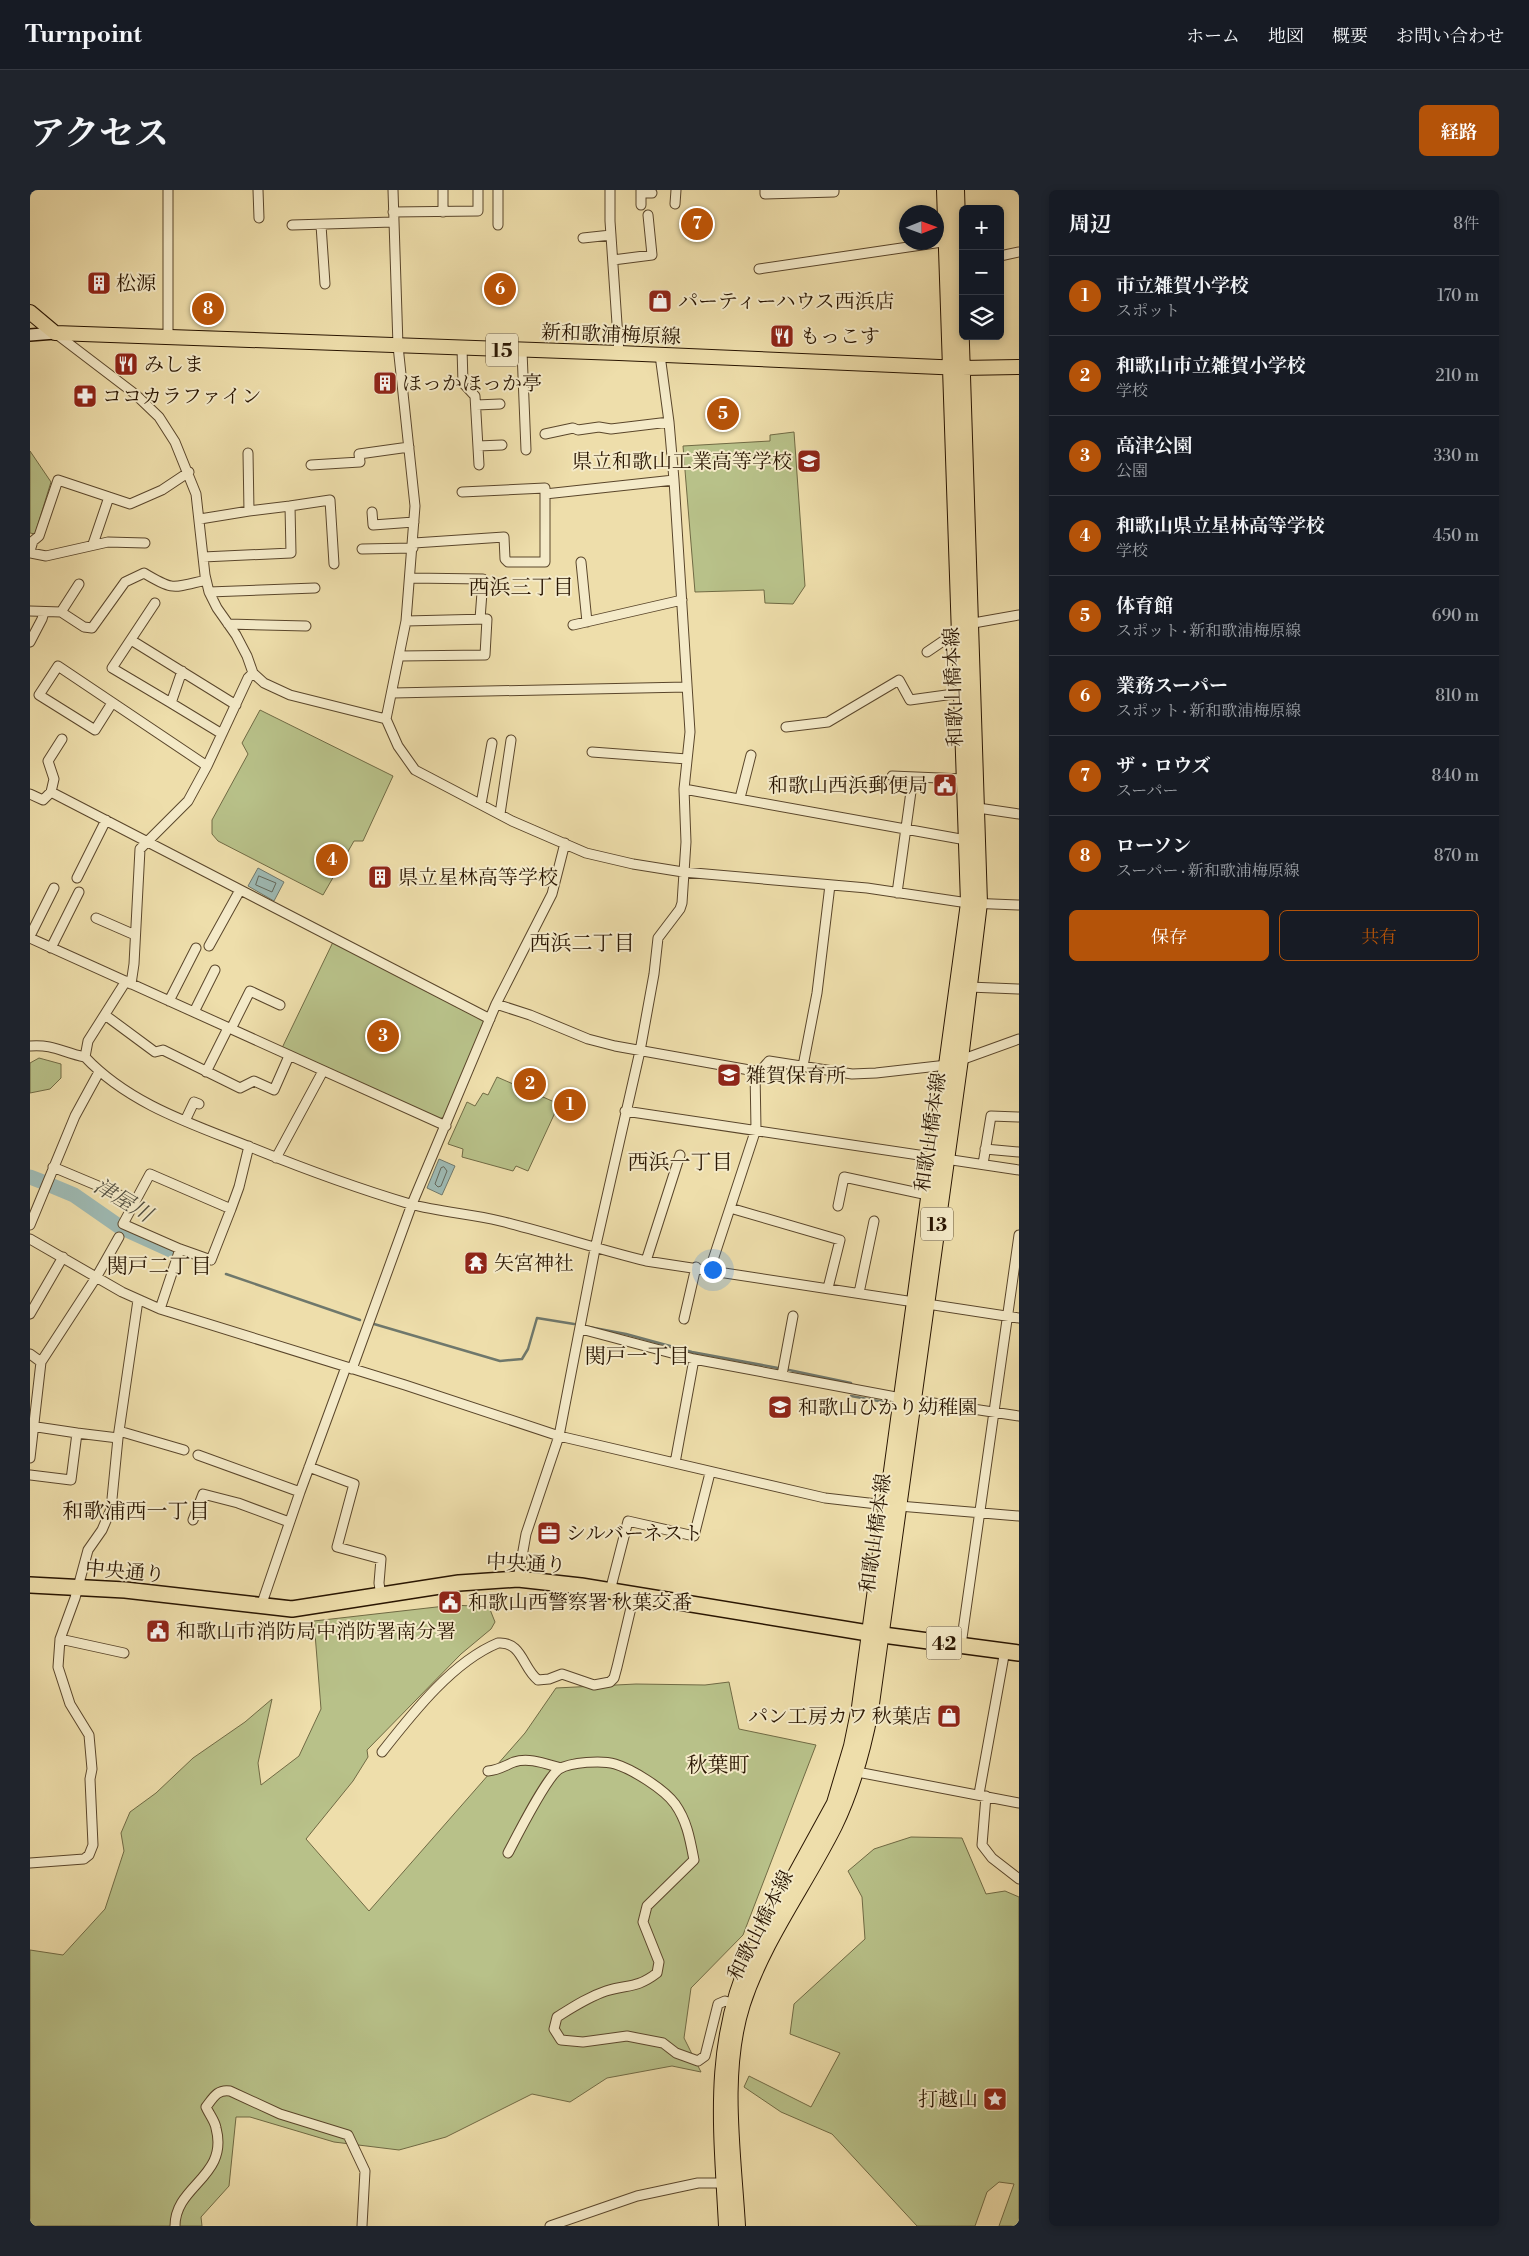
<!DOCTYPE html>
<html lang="ja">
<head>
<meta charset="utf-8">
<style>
  body { margin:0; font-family:"Libre Bodoni","Noto Serif JP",serif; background:#20242c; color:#f1f3f6 }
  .controls { position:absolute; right:15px; top:15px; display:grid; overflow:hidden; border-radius:8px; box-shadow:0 2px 8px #0003 }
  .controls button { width:45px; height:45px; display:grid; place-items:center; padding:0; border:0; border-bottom:1px solid #363941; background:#171b24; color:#f1f3f6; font:25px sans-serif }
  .compass { position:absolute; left:869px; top:15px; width:45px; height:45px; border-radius:50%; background:#171b24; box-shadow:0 2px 8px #0003; rotate:89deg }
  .you { position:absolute; left:682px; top:1079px; width:18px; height:18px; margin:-12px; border:4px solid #fff; border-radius:50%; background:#1a73e8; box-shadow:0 0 0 8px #1a73e833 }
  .badge { display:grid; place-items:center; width:32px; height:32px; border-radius:50%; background:#b45309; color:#fff; font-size:16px; font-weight:700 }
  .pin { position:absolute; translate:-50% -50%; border:2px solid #fff; box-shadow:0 1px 5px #0006 }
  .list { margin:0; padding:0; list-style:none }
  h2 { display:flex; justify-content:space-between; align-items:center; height:65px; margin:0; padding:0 20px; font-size:21px }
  h2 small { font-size:16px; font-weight:400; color:#9ea1a6 }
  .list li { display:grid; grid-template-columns:32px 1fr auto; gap:15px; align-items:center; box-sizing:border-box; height:80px; padding:0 20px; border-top:1px solid #363941 }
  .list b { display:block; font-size:19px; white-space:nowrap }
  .list p { margin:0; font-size:16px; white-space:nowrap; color:#9ea1a6 }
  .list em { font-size:16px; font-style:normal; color:#9ea1a6 }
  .actions { display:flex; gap:10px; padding:15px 20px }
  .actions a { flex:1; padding:11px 0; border:1px solid #b45309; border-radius:8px; text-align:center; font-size:18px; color:#b45309 }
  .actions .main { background:#b45309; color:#fff }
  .icon { flex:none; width:28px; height:28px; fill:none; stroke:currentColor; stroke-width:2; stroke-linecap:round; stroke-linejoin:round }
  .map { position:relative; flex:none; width:989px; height:2036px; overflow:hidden; border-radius:8px }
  header { display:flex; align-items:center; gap:30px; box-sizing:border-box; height:70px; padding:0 25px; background:#171b24; border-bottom:1px solid #363941 }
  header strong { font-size:24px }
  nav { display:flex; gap:28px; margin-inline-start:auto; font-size:18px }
  .intro { display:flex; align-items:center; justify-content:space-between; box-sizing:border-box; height:120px; padding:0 30px }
  h1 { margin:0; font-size:35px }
  .button { padding:12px 22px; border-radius:8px; background:#b45309; color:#fff; font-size:18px; font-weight:700 }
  main { display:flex; gap:30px; padding:0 30px }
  aside { flex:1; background:#171b24; border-radius:8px; box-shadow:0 2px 8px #0003 }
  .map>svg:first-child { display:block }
</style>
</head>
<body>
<header>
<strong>Turnpoint</strong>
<nav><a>ホーム</a><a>地図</a><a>概要</a><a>お問い合わせ</a></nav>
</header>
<div class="intro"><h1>アクセス</h1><a class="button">経路</a></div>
<main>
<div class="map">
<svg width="989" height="2036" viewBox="0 0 989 2036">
  <rect width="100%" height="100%" fill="#eedeab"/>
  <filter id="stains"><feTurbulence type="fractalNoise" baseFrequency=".004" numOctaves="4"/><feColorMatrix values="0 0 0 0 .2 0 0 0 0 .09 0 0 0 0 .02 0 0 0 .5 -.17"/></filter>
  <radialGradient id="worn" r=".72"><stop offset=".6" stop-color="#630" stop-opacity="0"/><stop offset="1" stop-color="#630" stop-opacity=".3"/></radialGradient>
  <path fill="#b8c189" stroke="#706a44" d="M764 242 775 396 763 414 735 413 734 400 665 402 653 256 740 251V245Z
    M0 261 21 292 5 344 0 343Z
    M230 520 363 586 333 651H324L293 705 188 651 182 644V630L218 564 212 553Z
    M303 752 454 830 455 835 414 927 409 929 252 858Z
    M9 868 31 874V888L20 899 0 903V873Z
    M467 887 529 914 498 981 486 976 483 981 432 967 433 959 418 954 437 912 445 916 453 903 458 905Z
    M424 1415 459 1417 465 1432 461 1439 431 1464 337 1560 338 1567 323 1591 276 1649 339 1721 495 1543 526 1498 606 1494 675 1495 699 1492 709 1539 786 1555 713 1745 661 1798 654 1848 671 1882 642 1876 577 1888 540 1912 502 1904 416 1947 369 1960 304 1952 220 1927H206L199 1996 171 2027 172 2036H0V1760L33 1765 75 1719 94 1661 91 1643 100 1622 126 1603 163 1568 215 1532 242 1509 228 1573 231 1595 269 1566 291 1519 284 1431Z
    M881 1647 932 1648 956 1704 975 1701 989 1707V2036H969L984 1994 969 1992 957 2002 945 2036H887L802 1944 751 1922 714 1897 719 1886 781 1917 810 1863 760 1844 764 1814 835 1749 832 1707 818 1681 844 1659Z"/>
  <path fill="#9ebab4" stroke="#6f786c" d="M228 678 254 692 244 711 218 696Z
    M409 969 425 976 412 1005 397 998Z"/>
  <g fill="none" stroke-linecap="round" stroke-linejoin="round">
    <path stroke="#63675a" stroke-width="1" d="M229 686 246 693 242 702 226 695Z
      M414 977 417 981 411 996 408 997 405 994 411 978Z"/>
    <path stroke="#6f786c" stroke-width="2.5" d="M196 1084 330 1130
      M344 1134 470 1171 492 1169 498 1159 507 1128 544 1134
      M559 1137 596 1144 662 1162 748 1178
      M759 1180 821 1193
      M821 1206 865 1214"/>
    <path stroke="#9ebab4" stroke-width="15" d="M0 987 13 992
      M20 995 44 1005 90 1037 145 1062"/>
    <g stroke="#5a462b" stroke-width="11">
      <path id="street" d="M228 0 229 28
        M363 0 368 156 385 316 376 431 356 529 368 556 385 580 482 631 556 663 603 674 653 682 837 698 938 713 989 715
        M413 0V22
        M580 0V31L589 163
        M611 0V15
        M735 0V4L804 2V0
        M611 3H622
        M645 14 646 0
        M363 22 448 21V0
        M262 35 363 32
        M291 35 295 94
        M468 35V0
        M553 48 581 45
        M970 66 989 62
        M583 70 622 65 618 25
        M729 79 919 51
        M25 143 105 204 129 227 145 252 166 304 175 385 179 402 187 418 206 445 217 466 223 483 234 493 260 505 356 529
        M138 147V0
        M432 158 433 193 445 206 449 275
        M492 161 496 260
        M446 215 470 214
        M515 244 543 238 548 240 569 237 581 239 639 232
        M448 256 472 255
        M281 275 330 272 329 264 379 257
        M515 304 644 290
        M260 316 300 310 304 374
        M342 322 343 335 384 332
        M170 329 219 321 218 263
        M384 353 474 347 475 369 478 372H515V298L432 302
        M63 354 79 307
        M332 359 383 358
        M0 361 3 351 9 346 28 290 100 314 132 300 159 282
        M0 363 16 366 78 352 115 353
        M173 367 261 363 260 316 219 321
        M551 372 557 432
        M381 388 453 389 450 429
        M179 402 285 398
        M125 413 82 478 141 513
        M0 421 31 422 54 437 62 438 95 392 114 383C144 401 142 398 176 390
        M31 422 49 394
        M198 434 276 436
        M938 434 989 425
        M543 435 652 410
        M101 450 206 515
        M0 452 12 429 14 422
        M897 462 922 445 929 444
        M370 466 455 465 457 429 376 431
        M152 481 141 513 192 544
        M363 503 657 497
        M82 513 65 540 9 505 28 476 177 576
        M756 537 798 532 869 490 880 510 931 503
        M562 562 657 569
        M862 586 934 589
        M654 599 936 650
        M21 602 24 589 18 571 32 549
        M0 604 13 610 21 602 460 829
        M710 608 721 565
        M451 614 462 553
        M948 618 989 624
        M470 624 481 550
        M47 688 76 630
        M867 703 883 587
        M66 728 105 745
        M0 746 24 698
        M0 748 416 936
        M179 756 210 700
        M21 758 49 702
        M96 791 58 851 55 867C99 914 162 934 220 957 272 978 326 998 380 1014 410 1022 441 1024 470 1031 519 1043 567 1059 616 1071L989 1128
        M101 794 104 774 110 659 158 611 177 576 218 488 223 483
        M939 797 989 799
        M139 811 166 758
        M466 814 500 825 558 849 585 856 725 881 732 879 739 871 822 884 846 883 917 875 989 849
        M164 822 185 780
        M75 825 125 862 133 860 210 898 224 891 244 900 259 866
        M201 839 220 801 250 815
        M0 856C24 854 33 863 55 867
        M773 876 787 803 800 695
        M176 882 198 838
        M595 921 989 980
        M155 931 164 912 169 914
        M955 959 989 962
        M246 968 293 881
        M953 974 961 926 989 927
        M23 977 104 1011
        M120 984 201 1019 181 1070 150 1059 93 1034Z
        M808 1016 814 987 898 1005
        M700 1018 810 1050 798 1098
        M201 1019 209 997 219 956
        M0 1035 45 926 69 882
        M0 1049 92 1102 130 1119 375 1195 529 1246 795 1308 856 1315
        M616 1071 650 965
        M680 1079 726 939 725 881
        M829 1103 844 1031
        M130 1119 150 1059
        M0 1124 33 1067
        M654 1129 666 1077
        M551 1139 664 1169 871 1208
        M0 1164 11 1172 0 1268
        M11 1172 67 1086 89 1047
        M322 1179 382 1014 466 814 522 704 535 653
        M752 1185 763 1126
        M884 1210 989 1226
        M0 1236 47 1243
        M89 1241 154 1260
        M168 1265 270 1302
        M645 1273 664 1169
        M279 1277 324 1294 307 1357 351 1369 349 1393 351 1406
        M0 1285 41 1290 47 1243 88 1248
        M869 1316 989 1326
        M163 1330 173 1304 208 1313 259 1332
        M488 1389 496 1344 529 1246 565 1059 610 861 624 784 628 748 650 719 652 713 656 652 654 599 660 542 644 290 639 232 630 165
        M580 1401 598 1331 664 1346 680 1283
        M231 1416 270 1302 316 1177
        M30 1449 94 1463
        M931 1455 989 1045
        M352 1562C382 1524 422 1472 468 1453 492 1451 493 1479 508 1490L519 1489 532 1484 564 1495 580 1492 584 1488 587 1477 604 1405
        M458 1581C469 1580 474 1576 484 1572 499 1567 516 1574 531 1578
        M822 1581 989 1613
        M949 1604 975 1460
        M956 1606 952 1655 962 1668 989 1689
        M478 1663C487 1646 516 1588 529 1579 541 1572 572 1570 585 1574 602 1579 634 1599 645 1614 657 1631 660 1649 664 1670L617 1716 613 1732 629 1772 627 1783C606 1799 598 1794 576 1801 558 1807 543 1817 527 1827L524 1839 531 1850 553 1852 597 1846 633 1853 646 1863 668 1871 675 1866 688 1814 695 1811 703 1813
        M0 1673 54 1669 59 1665 63 1655 60 1589 62 1579 59 1545 40 1514 28 1477 30 1449 45 1408 58 1360 72 1340 81 1319 88 1248 108 1110
        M145 2036C145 1995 199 1987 186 1938 185 1931 179 1924 176 1917 183 1908 187 1899 200 1901L250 1924 318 1945 335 1981 332 2036
        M520 2036 607 2006 668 1993H698"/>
    </g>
    <g stroke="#281400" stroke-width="14">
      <path id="secondary" d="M0 145 25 143"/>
    </g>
    <g stroke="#281400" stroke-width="16">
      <path id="primary" d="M0 122 25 143 589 163 932 178 989 177
        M696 2036C691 1938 680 1855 722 1763L804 1613 821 1556 829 1517 938 713 914 0
        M708 2036C704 1965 691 1883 713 1814 734 1750 775 1696 805 1636 823 1599 833 1562 841 1521L931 869 950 713 927 0"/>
    </g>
    <g stroke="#281400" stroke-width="18">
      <path id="highway" d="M0 1395 95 1400 262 1419 429 1393 488 1389 551 1396 838 1443 989 1463"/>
    </g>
    <use href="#street" stroke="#f4eac8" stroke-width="9"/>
    <use href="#secondary" stroke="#f4eac8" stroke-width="11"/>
    <use href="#primary" stroke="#eedeab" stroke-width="14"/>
    <use href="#highway" stroke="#eedeab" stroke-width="15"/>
  </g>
  <defs>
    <g id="building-square" transform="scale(1.25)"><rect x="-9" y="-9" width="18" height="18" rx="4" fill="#8f2418" stroke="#f4eac8"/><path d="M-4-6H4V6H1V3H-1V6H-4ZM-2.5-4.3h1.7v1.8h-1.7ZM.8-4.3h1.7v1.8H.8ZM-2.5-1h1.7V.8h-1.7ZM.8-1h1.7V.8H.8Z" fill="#fff"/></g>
    <g id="shop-square" transform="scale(1.25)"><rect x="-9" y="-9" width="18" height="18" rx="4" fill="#8f2418" stroke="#f4eac8"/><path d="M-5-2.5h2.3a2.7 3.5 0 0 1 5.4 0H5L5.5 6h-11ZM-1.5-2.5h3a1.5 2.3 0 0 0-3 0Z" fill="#fff"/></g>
    <g id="restaurant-square" transform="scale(1.25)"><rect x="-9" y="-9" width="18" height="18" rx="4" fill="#8f2418" stroke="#f4eac8"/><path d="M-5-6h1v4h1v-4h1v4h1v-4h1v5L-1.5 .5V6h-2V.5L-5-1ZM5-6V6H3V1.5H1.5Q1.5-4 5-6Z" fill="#fff"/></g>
    <g id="pharmacy-square" transform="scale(1.25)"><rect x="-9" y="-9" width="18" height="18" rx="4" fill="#8f2418" stroke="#f4eac8"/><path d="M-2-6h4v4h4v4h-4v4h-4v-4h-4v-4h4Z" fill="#fff"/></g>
    <g id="school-square" transform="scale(1.25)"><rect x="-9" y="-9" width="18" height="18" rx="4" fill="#8f2418" stroke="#f4eac8"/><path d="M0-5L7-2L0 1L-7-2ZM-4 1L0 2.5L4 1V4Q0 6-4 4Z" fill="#fff"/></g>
    <g id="civic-square" transform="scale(1.25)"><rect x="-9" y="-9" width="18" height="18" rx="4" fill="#8f2418" stroke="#f4eac8"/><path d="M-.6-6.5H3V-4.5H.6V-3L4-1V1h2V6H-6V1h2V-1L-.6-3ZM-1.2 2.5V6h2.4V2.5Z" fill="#fff"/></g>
    <g id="temple-square" transform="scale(1.25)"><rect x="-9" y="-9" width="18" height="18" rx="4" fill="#8f2418" stroke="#f4eac8"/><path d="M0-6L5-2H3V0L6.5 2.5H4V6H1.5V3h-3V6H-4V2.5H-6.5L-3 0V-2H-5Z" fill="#fff"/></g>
    <g id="office-square" transform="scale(1.25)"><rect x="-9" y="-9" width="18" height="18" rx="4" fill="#8f2418" stroke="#f4eac8"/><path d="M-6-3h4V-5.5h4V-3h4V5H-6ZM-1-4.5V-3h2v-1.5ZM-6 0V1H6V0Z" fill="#fff"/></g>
    <g id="sight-square" transform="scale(1.25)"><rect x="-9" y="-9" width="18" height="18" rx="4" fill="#8f2418" stroke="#f4eac8"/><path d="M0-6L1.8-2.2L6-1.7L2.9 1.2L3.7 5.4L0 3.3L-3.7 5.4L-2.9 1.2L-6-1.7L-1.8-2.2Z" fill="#fff"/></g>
  </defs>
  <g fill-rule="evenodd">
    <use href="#building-square" x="69" y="93"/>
    <use href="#shop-square" x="630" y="111"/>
    <use href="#restaurant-square" x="752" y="146"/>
    <use href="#restaurant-square" x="96" y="174"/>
    <use href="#building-square" x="355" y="193"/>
    <use href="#pharmacy-square" x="55" y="206"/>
    <use href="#school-square" x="779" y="271"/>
    <use href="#civic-square" x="915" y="595"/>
    <use href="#building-square" x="350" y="687"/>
    <use href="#school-square" x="699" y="885"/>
    <use href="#temple-square" x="446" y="1073"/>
    <use href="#school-square" x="750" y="1217"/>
    <use href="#office-square" x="519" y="1343"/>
    <use href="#civic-square" x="420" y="1412"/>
    <use href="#civic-square" x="128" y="1441"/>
    <use href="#shop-square" x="919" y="1526"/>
    <use href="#sight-square" x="965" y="1909"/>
  </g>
  <g text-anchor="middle" stroke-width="4" stroke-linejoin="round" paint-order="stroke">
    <g fill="#f4eac8" stroke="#65543c" stroke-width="1">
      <rect x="456" y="143.5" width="32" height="33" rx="4"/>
      <rect x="891" y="1017.5" width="32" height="33" rx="4"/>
      <rect x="896.5" y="1436.5" width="35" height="33" rx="4"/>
    </g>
    <g font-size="19" font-weight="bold" fill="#281400">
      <text x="472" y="167">15</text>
      <text x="907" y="1041">13</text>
      <text x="914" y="1460">42</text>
    </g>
    <g font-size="20" fill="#281400" stroke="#f4eac8" text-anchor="start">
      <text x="86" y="100">松源</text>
      <text x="648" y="118">パーティーハウス西浜店</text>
      <text x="770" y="153">もっこす</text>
      <text x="114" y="181">みしま</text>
      <text x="372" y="200">ほっかほっか亭</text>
      <text x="72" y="213">ココカラファイン</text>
      <text x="762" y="278" text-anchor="end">県立和歌山工業高等学校</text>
      <text x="898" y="602" text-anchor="end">和歌山西浜郵便局</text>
      <text x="368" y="694">県立星林高等学校</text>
      <text x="716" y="892">雑賀保育所</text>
      <text x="464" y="1080">矢宮神社</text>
      <text x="768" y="1224">和歌山ひかり幼稚園</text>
      <text x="536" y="1350">シルバーネスト</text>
      <text x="438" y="1419">和歌山西警察署 秋葉交番</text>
      <text x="146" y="1448">和歌山市消防局中消防署南分署</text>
      <text x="902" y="1533" text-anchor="end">パン工房カワ 秋葉店</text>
      <text x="948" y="1916" text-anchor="end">打越山</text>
    </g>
    <g font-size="20" fill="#281400" stroke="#f4eac8">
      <text transform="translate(581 144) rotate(2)" y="7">新和歌浦梅原線</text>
      <text transform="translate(923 497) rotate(-92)" y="7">和歌山橋本線</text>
      <text transform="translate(900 942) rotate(-82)" y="7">和歌山橋本線</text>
      <text transform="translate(845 1343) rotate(-82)" y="7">和歌山橋本線</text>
      <text transform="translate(496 1373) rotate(3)" y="7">中央通り</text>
      <text transform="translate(95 1381) rotate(5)" y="7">中央通り</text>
      <text transform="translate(730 1735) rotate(-63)" y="7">和歌山橋本線</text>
    </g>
    <g font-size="21" fill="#281400" stroke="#f4eac8">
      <text x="491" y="404">西浜三丁目</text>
      <text x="552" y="760">西浜二丁目</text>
      <text x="650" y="979">西浜一丁目</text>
      <text x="129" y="1083">関戸二丁目</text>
      <text x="607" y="1173">関戸一丁目</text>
      <text x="106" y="1328">和歌浦西一丁目</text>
      <text x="688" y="1582">秋葉町</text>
    </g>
    <g font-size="21" font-style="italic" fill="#514e3f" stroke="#f4eac8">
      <text transform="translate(93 1010) rotate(31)" y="7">津屋川</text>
    </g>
  </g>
  <rect width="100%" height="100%" filter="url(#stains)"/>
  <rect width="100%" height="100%" fill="url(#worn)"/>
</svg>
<div class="controls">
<button>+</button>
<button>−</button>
<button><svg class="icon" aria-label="layers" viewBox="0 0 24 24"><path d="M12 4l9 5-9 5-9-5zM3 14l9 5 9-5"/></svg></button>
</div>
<svg class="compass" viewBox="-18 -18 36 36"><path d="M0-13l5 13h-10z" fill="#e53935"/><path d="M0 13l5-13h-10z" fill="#9ea1a6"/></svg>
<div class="you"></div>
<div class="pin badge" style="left:540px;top:915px">1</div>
<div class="pin badge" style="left:500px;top:894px">2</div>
<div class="pin badge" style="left:353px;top:846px">3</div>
<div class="pin badge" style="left:302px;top:670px">4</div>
<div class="pin badge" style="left:693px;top:224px">5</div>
<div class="pin badge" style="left:470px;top:99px">6</div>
<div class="pin badge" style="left:667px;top:34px">7</div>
<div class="pin badge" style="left:178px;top:119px">8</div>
</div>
<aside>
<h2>周辺<small>8件</small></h2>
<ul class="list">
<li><span class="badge">1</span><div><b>市立雑賀小学校</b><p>スポット</p></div><em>170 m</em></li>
<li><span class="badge">2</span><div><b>和歌山市立雑賀小学校</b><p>学校</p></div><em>210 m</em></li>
<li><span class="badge">3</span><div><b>高津公園</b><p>公園</p></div><em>330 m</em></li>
<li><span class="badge">4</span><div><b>和歌山県立星林高等学校</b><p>学校</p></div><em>450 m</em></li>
<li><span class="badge">5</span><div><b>体育館</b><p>スポット · 新和歌浦梅原線</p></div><em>690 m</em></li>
<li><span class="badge">6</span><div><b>業務スーパー</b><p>スポット · 新和歌浦梅原線</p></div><em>810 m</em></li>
<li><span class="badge">7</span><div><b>ザ・ロウズ</b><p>スーパー</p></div><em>840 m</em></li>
<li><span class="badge">8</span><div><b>ローソン</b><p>スーパー · 新和歌浦梅原線</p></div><em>870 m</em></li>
</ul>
<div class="actions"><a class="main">保存</a><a>共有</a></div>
</aside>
</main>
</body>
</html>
